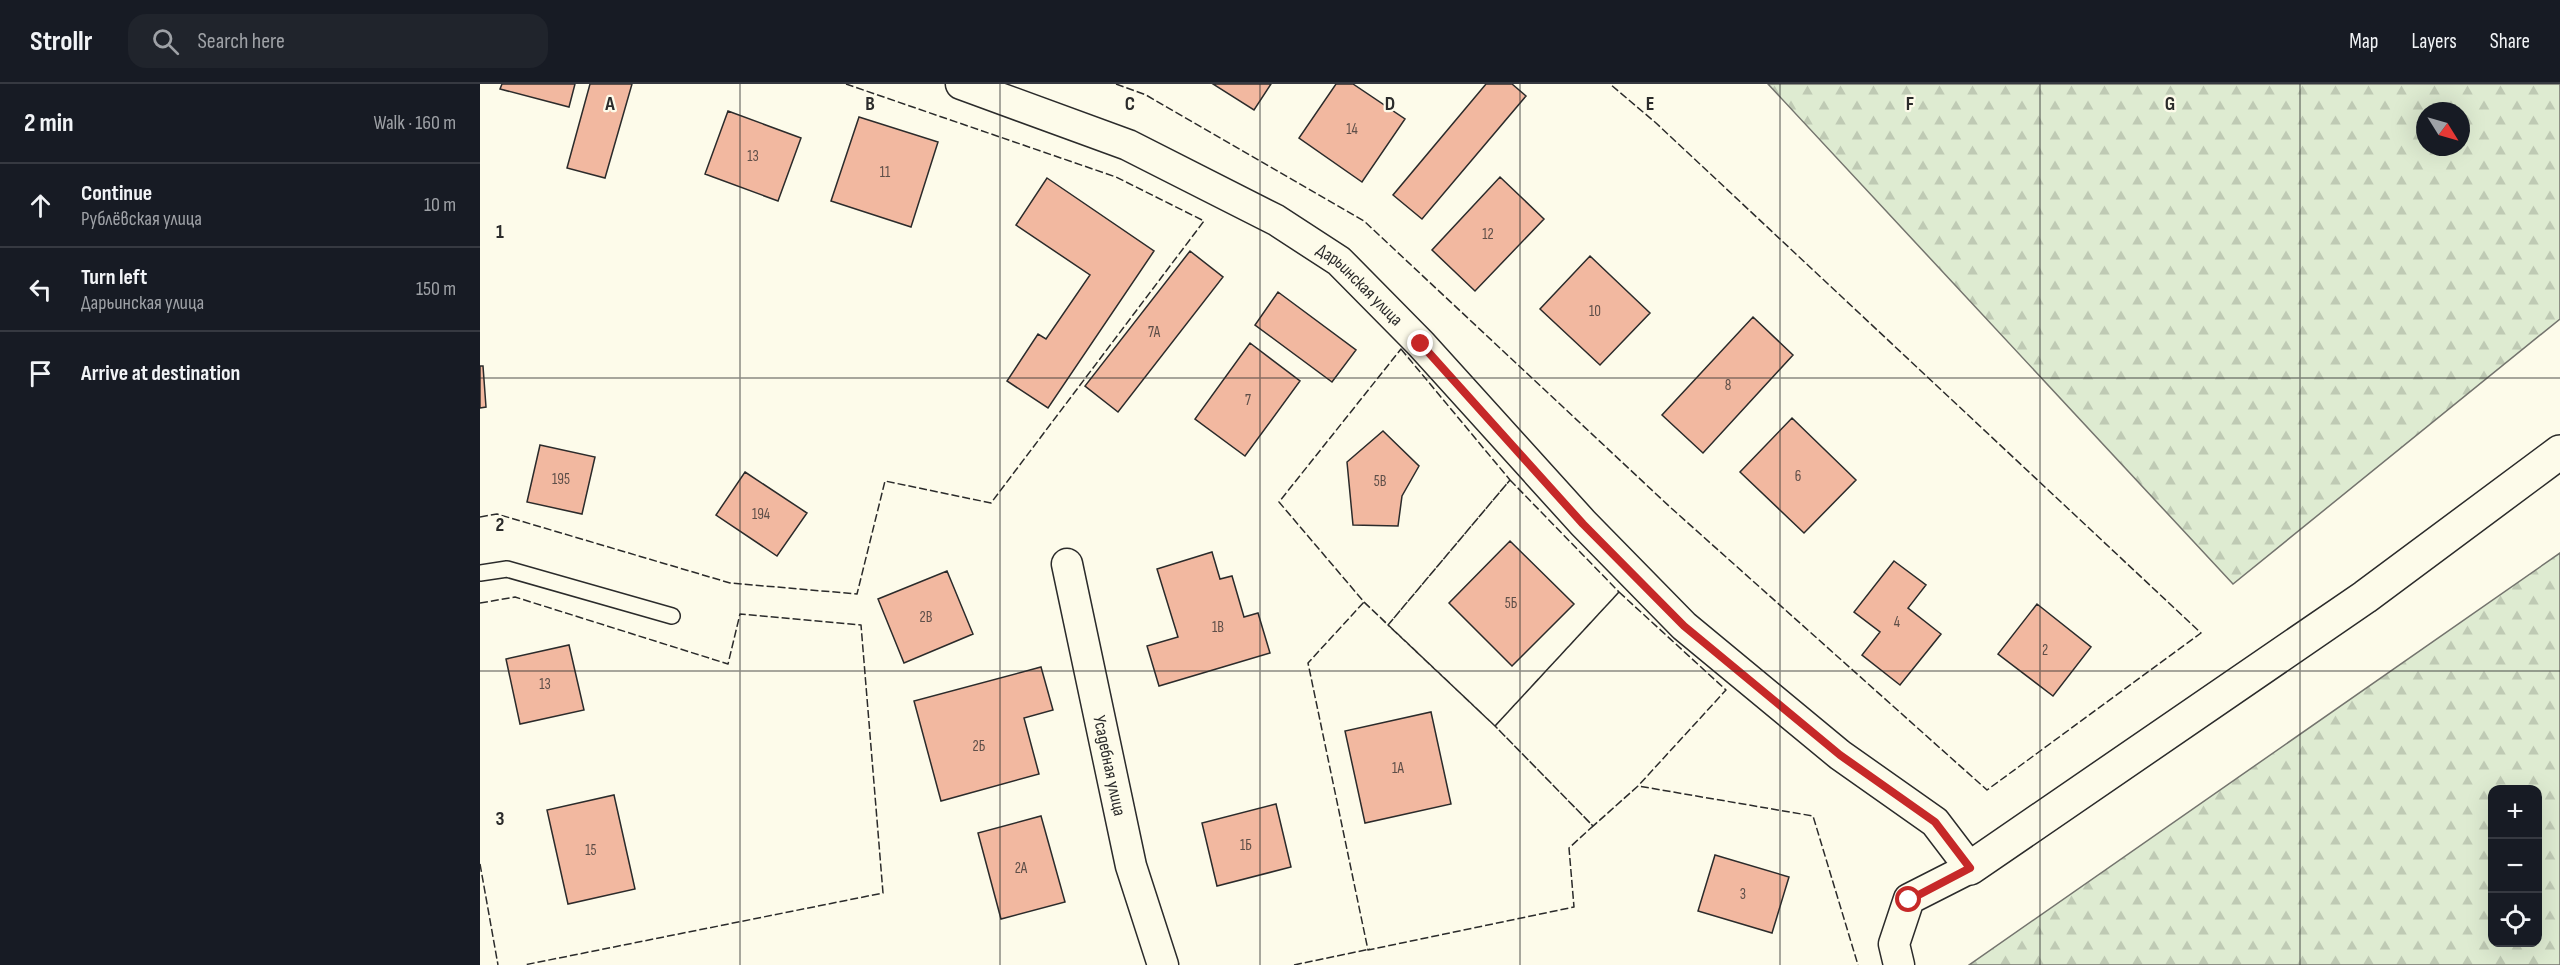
<!DOCTYPE html>
<html lang="en">
<head>
<meta charset="utf-8">
<style>
  body { margin:0; font-family:"Sofia Sans Condensed",sans-serif; background:#20242c; color:#f1f3f6 }
  .controls { position:absolute; right:18px; bottom:18px; display:grid; overflow:hidden; border-radius:12px; box-shadow:0 6px 24px #0002 }
  .controls button { width:54px; height:54px; display:grid; place-items:center; padding:0; border:0; border-bottom:2px solid #363941; background:#171b24; color:#f1f3f6; font:30px sans-serif }
  .compass { position:absolute; left:1936px; top:18px; width:54px; height:54px; border-radius:50%; background:#171b24; box-shadow:0 6px 24px #0002; rotate:127deg }
  .stop { position:absolute; width:18px; height:18px; margin:-14px; border:4px solid #c62828; border-radius:50%; background:#fff }
  .stop.end { background:#c62828; border-color:#fff; box-shadow:0 2px 6px #0008 }
  .list { margin:0; padding:0; list-style:none }
  h2 { display:flex; justify-content:space-between; align-items:center; height:78px; margin:0; padding:0 24px; font-size:26px }
  h2 small { font-size:20px; font-weight:400; color:#9ea1a6 }
  .list li { display:grid; grid-template-columns:39px 1fr auto; gap:18px; align-items:center; box-sizing:border-box; height:84px; padding:0 24px; border-top:2px solid #363941 }
  .list b { display:block; font-size:22px; white-space:nowrap }
  .list p { margin:0; font-size:20px; white-space:nowrap; color:#9ea1a6 }
  .list em { font-size:20px; font-style:normal; color:#9ea1a6 }
  .icon { flex:none; width:33px; height:33px; fill:none; stroke:currentColor; stroke-width:2; stroke-linecap:round; stroke-linejoin:round }
  .map { position:relative; flex:none; width:2080px; height:881px; overflow:hidden }
  header { display:flex; align-items:center; gap:36px; box-sizing:border-box; height:84px; padding:0 30px; background:#171b24; border-bottom:2px solid #363941 }
  header strong { font-size:28px }
  nav { display:flex; gap:33px; margin-inline-start:auto; font-size:21px }
  .search { width:420px; height:54px; background:#20242c; display:flex; align-items:center; gap:15px; box-sizing:border-box; padding:0 21px; border-radius:18px; color:#9ea1a6; font-size:22px }
  main { display:flex }
  aside { flex:1; background:#171b24 }
  .map>svg:first-child { display:block }
</style>
</head>
<body>
<header>
<strong>Strollr</strong>
<div class="search"><svg class="icon" aria-label="search" viewBox="0 0 24 24"><circle cx="10" cy="10" r="6"/><path d="M15 15l6 6"/></svg>Search here</div>
<nav><a>Map</a><a>Layers</a><a>Share</a></nav>
</header>
<main>
<aside>
<h2>2 min<small>Walk · 160 m</small></h2>
<ul class="list">
<li><svg class="icon" aria-label="ahead" viewBox="0 0 24 24"><path d="M12 20V5M6 11l6-6 6 6"/></svg><div><b>Continue</b><p>Рублёвская улица</p></div><em>10 m</em></li>
<li><svg class="icon" aria-label="left" viewBox="0 0 24 24"><path d="M17 20v-9H6M10 6l-5 5 5 5"/></svg><div><b>Turn left</b><p>Дарьинская улица</p></div><em>150 m</em></li>
<li><svg class="icon" aria-label="arrive" viewBox="0 0 24 24"><path d="M6 21V4h12l-3 4 3 4H6"/></svg><div><b>Arrive at destination</b></div></li>
</ul>
</aside>
<div class="map">
<svg width="2080" height="881" viewBox="0 0 2080 881">
  <defs>
    <pattern id="forest-firs" width="22" height="20" patternUnits="userSpaceOnUse" patternTransform="scale(1.5)"><rect width="22" height="20" fill="#deebd1"/><path d="M5 1l3.5 6h-7zM16 11l3.5 6h-7z" fill="#bfcab4"/></pattern>
  </defs>
  <rect width="100%" height="100%" fill="#fdfbea"/>
  <path fill="url(#forest-firs)" stroke="#74746e" stroke-width="1.5" fill-rule="evenodd" d="M1288 0H2080V235L1753 500ZM1945 27H1981V63H1945Z
    M2080 469V881H1489ZM2012 706H2058V858H2012Z"/>
  <path fill="#f2b8a0" stroke="#2b2b2b" stroke-width="1.5" d="M22 0H95L89 23 20 5Z
    M110 0H152L125 94 87 84Z
    M733 0H791L774 26Z
    M856 0H873L925 35 882 98 819 54Z
    M1006 0H1032L1046 12 942 135 913 111Z
    M248 27 321 54 298 117 225 90Z
    M379 33 458 58 431 143 351 117Z
    M1020 93 1064 135 995 207 952 166Z
    M567 94 674 167 568 324 527 297 558 250 566 255 610 191 536 141Z
    M710 167 743 193 638 328 605 302Z
    M1110 172 1170 229 1120 281 1060 225Z
    M798 208 876 266 852 298 775 241Z
    M1273 233 1313 271 1223 369 1182 331Z
    M770 259 820 297 765 372 715 335Z
    M0 282H3L6 323 0 324Z
    M1312 334 1376 396 1324 449 1260 388Z
    M903 347 939 382 922 412 918 442 873 441 867 378Z
    M60 361 115 373 102 430 47 418Z
    M265 388 327 429 297 472 236 431Z
    M1030 457 1094 520 1032 582 969 519Z
    M732 468 740 495 752 492 764 533 778 529 790 569 679 602 667 562 698 553 677 485Z
    M1414 477 1446 501 1428 524 1461 550 1420 601 1382 571 1400 548 1374 528Z
    M467 487 493 550 424 579 398 515Z
    M1557 520 1611 563 1573 612 1518 570Z
    M89 561 104 626 40 640 26 575Z
    M561 583 573 626 544 634 559 690 461 717 434 617Z
    M951 628 971 720 885 739 865 647Z
    M134 711 155 805 88 820 67 726Z
    M796 720 811 783 737 802 722 739Z
    M561 732 585 818 521 835 498 749Z
    M1235 771 1309 793 1292 849 1218 827Z"/>
  <g fill="none" stroke-linecap="round" stroke-linejoin="round">
    <g stroke="#2b2b2b" stroke-width="18">
      <path id="service" d="M0 489 27 485 192 532"/>
    </g>
    <g stroke="#2b2b2b" stroke-width="33">
      <g id="minor">
        <path id="s1" d="M481 0 648 61 796 136 859 177 941 260 1103 439 1204 542 1360 671 1455 738 1490 784 1429 815 1414 860 1419 881"/>
        <path id="s2" d="M587 480 651 782 683 881"/>
      </g>
    </g>
    <g stroke="#2b2b2b" stroke-width="36">
      <path id="tertiary" d="M1490 784 1885 513 2080 368"/>
    </g>
    <use href="#service" stroke="#fdfbea" stroke-width="15"/>
    <use href="#minor" stroke="#fdfbea" stroke-width="30"/>
    <use href="#tertiary" stroke="#fdfbea" stroke-width="33"/>
    <path stroke="#2b2b2b" stroke-width="1.5" stroke-dasharray="8 3" stroke-linecap="butt" d="M636 0 666 11 884 137 1190 423 1507 706 1721 549 1176 39 1130 0
      M921 265 1030 396 908 541 884 518 799 418Z
      M1030 396 1139 508 1015 642 908 541Z
      M0 433 17 430 250 499 377 510 405 397 511 419 724 137 636 93 366 0
      M1139 508 1246 606 1158 702 1113 742 1015 642Z
      M884 518 1015 642 1113 742 1089 764 1094 823 888 866 828 579Z
      M0 519 35 513 248 580 260 530 381 541 403 809 44 881
      M1111 744 1158 702 1333 732 1378 881
      M0 780 18 881
      M814 881 890 865"/>
  </g>
  <g fill="none" stroke-linecap="round" stroke-linejoin="round">
    <path stroke="#c62828" stroke-width="8" d="M941 260 1103 440 1204 542 1360 671 1455 738 1490 784 1429 816"/>
  </g>
  <path fill="none" stroke="#2b2b2b" stroke-width="1.5" stroke-opacity="0.55" d="M260 0V881M520 0V881M780 0V881M1040 0V881M1300 0V881M1560 0V881M1820 0V881M0 294H2080M0 587H2080"/>
  <g text-anchor="middle" stroke-width="4.5" stroke-linejoin="round" paint-order="stroke">
    <g font-size="15" fill="#5d4e48">
      <text x="872" y="50">14</text>
      <text x="273" y="77">13</text>
      <text x="405" y="93">11</text>
      <text x="1008" y="155">12</text>
      <text x="1115" y="232">10</text>
      <text x="674" y="253">7А</text>
      <text x="1248" y="306">8</text>
      <text x="768" y="321">7</text>
      <text x="1318" y="397">6</text>
      <text x="81" y="400">195</text>
      <text x="900" y="402">5В</text>
      <text x="281" y="435">194</text>
      <text x="1031" y="524">5Б</text>
      <text x="446" y="538">2В</text>
      <text x="1417" y="543">4</text>
      <text x="738" y="548">1В</text>
      <text x="1565" y="571">2</text>
      <text x="65" y="605">13</text>
      <text x="499" y="667">2Б</text>
      <text x="918" y="689">1А</text>
      <text x="766" y="766">1Б</text>
      <text x="111" y="771">15</text>
      <text x="541" y="789">2А</text>
      <text x="1263" y="815">3</text>
    </g>
    <g font-size="18" fill="#2b2b2b" stroke="#fdfbea">
      <text dy="6" stroke="none"><textPath href="#s1" startOffset="450">Дарьинская улица</textPath></text>
      <text dy="6" stroke="none"><textPath href="#s2" startOffset="206">Усадебная улица</textPath></text>
    </g>
  </g>
  <g font-size="20" text-anchor="middle" font-weight="bold" fill="#2b2b2b" stroke="#fdfbea" stroke-width="4.5" stroke-linejoin="round" paint-order="stroke">
    <text x="130" y="26">A</text>
    <text x="390" y="26">B</text>
    <text x="650" y="26">C</text>
    <text x="910" y="26">D</text>
    <text x="1170" y="26">E</text>
    <text x="1430" y="26">F</text>
    <text x="1690" y="26">G</text>
    <text x="20" y="154">1</text>
    <text x="20" y="447">2</text>
    <text x="20" y="741">3</text>
  </g>
</svg>
<div class="controls">
<button>+</button>
<button>−</button>
<button><svg class="icon" aria-label="locate" viewBox="0 0 24 24"><circle cx="12" cy="12" r="6"/><path d="M12 2v4M12 18v4M2 12h4M18 12h4"/></svg></button>
</div>
<svg class="compass" viewBox="-18 -18 36 36"><path d="M0-13l5 13h-10z" fill="#e53935"/><path d="M0 13l5-13h-10z" fill="#9ea1a6"/></svg>
<div class="stop" style="left:1429px;top:816px"></div>
<div class="stop end" style="left:941px;top:260px"></div>
</div>
</main>
</body>
</html>
